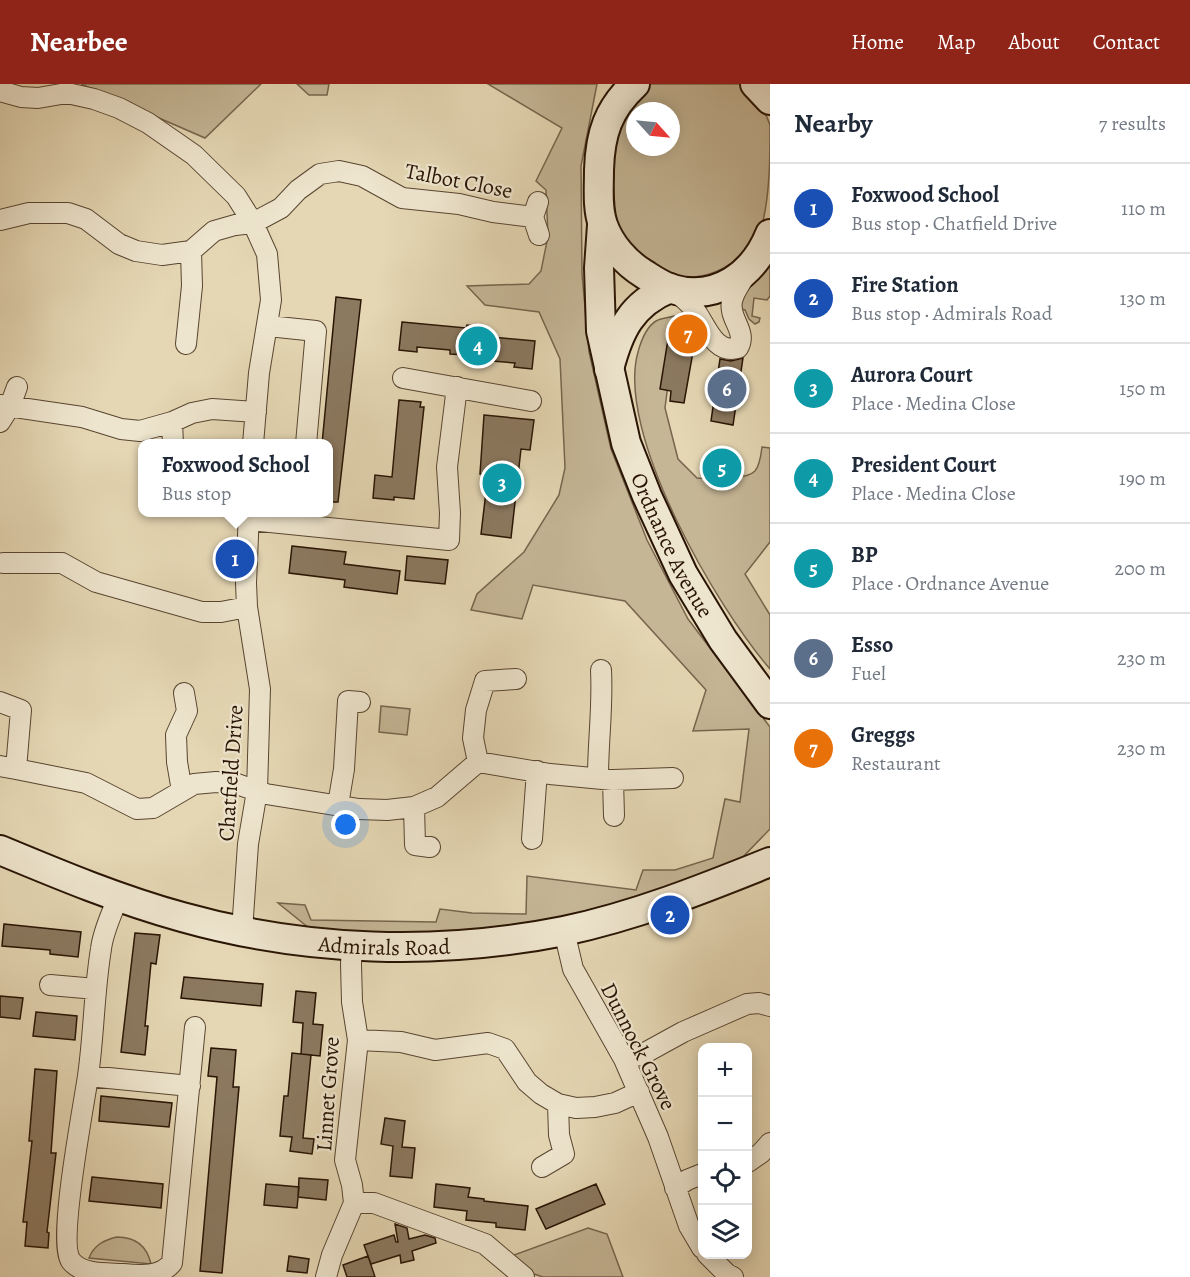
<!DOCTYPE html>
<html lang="en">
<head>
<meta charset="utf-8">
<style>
  body { margin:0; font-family:Alegreya,serif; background:#f6f6f7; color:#1f2937 }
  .controls { position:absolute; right:18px; bottom:18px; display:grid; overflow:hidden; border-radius:12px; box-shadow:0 3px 15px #0003 }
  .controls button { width:54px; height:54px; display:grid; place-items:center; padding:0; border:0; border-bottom:2px solid #e0e1e3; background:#fff; color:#1f2937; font:30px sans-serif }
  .compass { position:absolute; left:626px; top:18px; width:54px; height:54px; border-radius:50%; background:#fff; box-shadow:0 3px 15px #0003; rotate:117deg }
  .you { position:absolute; left:346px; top:741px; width:21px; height:21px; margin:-15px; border:4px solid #fff; border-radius:50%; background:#1a73e8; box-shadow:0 0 0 9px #1a73e833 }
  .badge { display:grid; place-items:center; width:39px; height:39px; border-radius:50%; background:#8f2418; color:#fff; font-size:20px; font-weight:700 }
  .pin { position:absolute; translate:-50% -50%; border:3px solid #fff; box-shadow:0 2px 6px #0006 }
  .popup { position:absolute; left:138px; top:355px; width:195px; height:78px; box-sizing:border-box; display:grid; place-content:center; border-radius:12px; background:#fff; filter:drop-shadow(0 2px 4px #0005); font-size:20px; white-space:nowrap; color:#747a83 }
  .popup b { font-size:22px; color:#1f2937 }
  .popup::after { content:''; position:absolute; left:50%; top:100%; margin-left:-12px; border:12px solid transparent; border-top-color:#fff }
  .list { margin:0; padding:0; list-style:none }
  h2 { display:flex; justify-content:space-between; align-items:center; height:78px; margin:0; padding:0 24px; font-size:26px }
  h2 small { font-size:20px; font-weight:400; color:#747a83 }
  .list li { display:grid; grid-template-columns:39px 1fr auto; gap:18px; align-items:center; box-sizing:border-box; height:90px; padding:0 24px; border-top:2px solid #e0e1e3 }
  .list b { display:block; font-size:22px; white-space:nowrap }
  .list p { margin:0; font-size:20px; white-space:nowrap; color:#747a83 }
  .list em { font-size:20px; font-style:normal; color:#747a83 }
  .icon { flex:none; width:33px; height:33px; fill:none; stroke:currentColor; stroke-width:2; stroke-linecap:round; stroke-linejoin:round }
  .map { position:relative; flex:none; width:770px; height:1193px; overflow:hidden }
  header { display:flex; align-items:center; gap:36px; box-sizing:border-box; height:84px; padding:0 30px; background:#8f2418; color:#fff }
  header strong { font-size:28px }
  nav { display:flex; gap:33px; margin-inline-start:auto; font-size:21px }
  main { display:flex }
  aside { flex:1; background:#fff }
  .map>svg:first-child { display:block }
</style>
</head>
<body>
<header>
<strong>Nearbee</strong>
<nav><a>Home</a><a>Map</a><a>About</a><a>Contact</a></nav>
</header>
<main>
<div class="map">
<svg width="770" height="1193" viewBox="0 0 770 1193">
  <rect width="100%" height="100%" fill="#e5d7b4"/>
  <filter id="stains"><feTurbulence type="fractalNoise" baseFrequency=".00333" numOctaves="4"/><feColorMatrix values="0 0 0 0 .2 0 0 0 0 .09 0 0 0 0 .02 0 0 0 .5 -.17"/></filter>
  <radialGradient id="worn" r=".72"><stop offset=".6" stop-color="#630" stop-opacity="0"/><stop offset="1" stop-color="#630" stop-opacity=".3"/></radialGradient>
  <path fill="#c5b696" stroke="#77654d" stroke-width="1.5" fill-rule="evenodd" d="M81 0H261L205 54Z
    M297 0H329L327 11H309Z
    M488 0H597L581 82 582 190 589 268 611 365 647 456 688 535 770 643V745L738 778 635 817 534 841 463 848 393 850 309 844 278 819 305 821 311 836 436 838 440 825 472 829 526 830 527 792 636 806 643 786H675L713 774 725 715 740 718 749 645 693 647 706 606 625 517 533 501 522 535 471 526 477 510 524 468 559 411 565 384 560 275 539 228 485 221 467 202 529 200 541 187 548 152 546 106 536 97 562 44Z
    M648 0H743C754 13 765 25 770 41 770 72 770 107 763 137 749 178 704 206 661 187 653 183 647 175 640 170 635 165 627 160 623 154 608 128 612 61 624 34 630 22 640 11 648 0ZM635 27H671V63H635Z
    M770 179V212L767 216 754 214 752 232 760 234 759 238 755 240 749 235 745 226 741 225C741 206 758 193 770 179Z
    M674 232 676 239 665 324 678 375 697 394C712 394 745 397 755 387 760 381 761 371 762 363L770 364V458L745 490 770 531V585C717 524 615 349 638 268 641 257 646 243 656 237 661 234 669 234 674 232Z
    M381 622 410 625 407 651 379 648Z
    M588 1144 607 1150 623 1193H543L531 1189 514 1171Z
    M117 1153C135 1153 147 1162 151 1180L89 1174C94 1161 104 1156 117 1153Z"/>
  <path fill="#8b7960" stroke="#291404" stroke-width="1.5" d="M336 213 361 216 338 418H328V360H322Z
    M402 238 466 244 467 241 482 243V252L535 257 532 285 514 283 515 279 480 276V279L466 278 467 271 450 270V266L417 263V268L399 266Z
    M670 243 693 246 696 251 684 319 670 317 671 307 660 305Z
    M743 274 733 341 711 337 720 275 731 277Z
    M399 316 421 318 420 323H424L414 415 394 413V416L373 414 375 391 392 393Z
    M484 331 534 336 530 366 521 365 511 454 481 450 488 391 480 390Z
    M711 375 735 379 733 393 709 389Z
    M292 462 346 468 344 480 400 487 397 510 344 503 345 496 289 489Z
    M407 472 448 476 445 500 405 496Z
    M4 840 81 848 78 873 50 870V866L2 862Z
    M135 849 160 851 156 880 151 879 145 942H148L145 971 121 968Z
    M184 893 263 900 261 922 181 914Z
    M296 907 316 909 313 940 323 941 320 972 301 970 311 971 303 1054 314 1055 312 1070 290 1067 292 1053 280 1052 284 1012H288L292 969 301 970 303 939 293 938Z
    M0 912 23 914 20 935 0 933Z
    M36 928 77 932 75 956 33 952Z
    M211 964 236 966 233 1003H239L222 1189 200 1187 217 993 208 992Z
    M35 985 57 987 51 1069H56L47 1148 49 1149 48 1164 25 1162 27 1138H23L32 1057H29Z
    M101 1012 172 1019 169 1043 99 1037Z
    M385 1034 405 1037 402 1063 415 1064 412 1094 390 1092 393 1062 381 1060Z
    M92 1093 163 1100 161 1124 89 1117Z
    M299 1094 328 1096 326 1116 298 1113Z
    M266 1100 299 1103 297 1124 264 1121Z
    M436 1100 470 1104 468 1113 484 1115V1117L528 1122 525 1146 496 1143V1139L466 1136 467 1127 434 1123Z
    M596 1100 605 1120 546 1145 536 1125Z
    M395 1140 407 1144 409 1155 425 1151 435 1154 436 1159 412 1167 414 1176 401 1179 400 1171 371 1180 368 1172 375 1193H347L343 1181 368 1172 364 1161 394 1151 396 1158H398Z
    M289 1172 309 1175 307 1189 287 1187Z"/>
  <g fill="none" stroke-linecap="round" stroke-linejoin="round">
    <g stroke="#584530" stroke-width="22">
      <path id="street" d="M0 7 21 13 38 14 67 9 94 15 119 24 148 39 194 71 236 112 253 139 267 170 271 216 259 289 253 360
        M538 118 533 133 539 151
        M0 136 29 129H68L86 135 119 160 136 167 162 171 191 167 214 147 235 141 253 139 281 124 298 106 320 90 339 87 362 92 402 114 459 120 493 128 533 133
        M673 205C680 212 688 217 694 225 706 240 714 271 738 264 748 247 728 235 732 217 734 207 741 199 746 190
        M268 242 316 247 306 360
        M186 260 192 202 191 167
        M403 294 531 317
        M0 321 82 333 121 345 140 347 172 338 192 329 212 325 256 328
        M0 338 10 322 17 303
        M172 338 173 360
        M249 436 449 456 450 429 447 383 457 303
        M3 479H62L96 498 202 528H221L247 523
        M0 618 21 626 16 685 0 682
        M478 678 473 654 476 626 485 597 516 595
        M16 685 86 699 137 725 153 724 194 700 216 698 234 699 266 710 359 725 387 726 414 723 437 713 478 678 550 690 613 696 673 694
        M598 693C598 657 603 623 601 586
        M613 696 614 732
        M182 707 177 678 176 651 187 627 184 609
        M338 721 344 685 348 617 360 618
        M414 723 415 761 430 763
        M532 755 537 687
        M118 813C112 830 103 847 101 865 94 907 94 950 88 992 84 1021 57 1158 71 1177 82 1191 107 1189 123 1190 142 1192 160 1193 172 1179L195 943
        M242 847 248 760 257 707 260 605 247 523 246 499 249 428
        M564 847 573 885 624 975 658 1053 689 1142 702 1164
        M50 901 96 905
        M358 956 401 958 435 966 488 959 505 965 527 998 541 1010 558 1020 576 1024 595 1023 615 1019 639 1008
        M624 975 643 970 683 948 747 920 759 919 770 922
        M88 992 190 1002
        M748 1078 761 1069 770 1059
        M542 1083 564 1070 559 1051 558 1020
        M675 1104 687 1096 702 1090
        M354 1119H374L485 1160 524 1193
        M707 1170 727 1190 733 1193
        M326 1193 332 1171 354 1119 352 1101 345 1076 358 956 352 918 351 880 352 861"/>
    </g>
    <g stroke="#291404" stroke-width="32">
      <g id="secondary">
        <path d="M635 0C608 25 600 50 599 86 599 104 597 124 603 141 610 161 626 179 644 190 652 195 662 202 672 205 717 218 754 190 770 150"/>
        <path d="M755 0 770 16"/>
        <path id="s1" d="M602 141 599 184 601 247 626 359 647 412 683 490 723 556 770 620"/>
        <path d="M609 285C619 247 631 220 670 204"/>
        <path id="s2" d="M0 766C60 791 120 816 182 833 306 868 439 872 564 847 635 832 703 805 770 778"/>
      </g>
    </g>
    <use href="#street" stroke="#eee5ce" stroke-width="20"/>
    <use href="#secondary" stroke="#eee5ce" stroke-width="28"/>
  </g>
  <g text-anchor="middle" stroke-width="4.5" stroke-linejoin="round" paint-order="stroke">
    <g font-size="22" fill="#291404" stroke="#eee5ce">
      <text transform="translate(459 96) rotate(11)" y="8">Talbot Close</text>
      <text dy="8" stroke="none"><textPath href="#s1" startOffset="333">Ordnance Avenue</textPath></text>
      <text transform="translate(230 689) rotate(-86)" y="8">Chatfield Drive</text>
      <text dy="8" stroke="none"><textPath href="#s2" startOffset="399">Admirals Road</textPath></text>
      <text transform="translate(639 962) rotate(63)" y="8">Dunnock Grove</text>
      <text transform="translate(327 1010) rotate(-86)" y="8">Linnet Grove</text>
    </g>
  </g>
  <rect width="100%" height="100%" filter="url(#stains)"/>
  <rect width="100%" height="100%" fill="url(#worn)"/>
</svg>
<div class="controls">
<button>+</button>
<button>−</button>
<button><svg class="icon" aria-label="locate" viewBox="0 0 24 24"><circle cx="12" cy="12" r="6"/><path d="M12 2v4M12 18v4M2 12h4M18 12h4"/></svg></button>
<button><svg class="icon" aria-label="layers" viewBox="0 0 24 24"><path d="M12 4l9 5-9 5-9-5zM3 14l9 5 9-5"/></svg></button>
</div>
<svg class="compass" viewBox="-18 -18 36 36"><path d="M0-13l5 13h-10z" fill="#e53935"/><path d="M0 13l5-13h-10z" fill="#747a83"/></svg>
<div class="you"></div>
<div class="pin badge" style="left:235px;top:475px;background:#1a4fb4">1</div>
<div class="popup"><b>Foxwood School</b>Bus stop</div>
<div class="pin badge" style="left:670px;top:831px;background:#1a4fb4">2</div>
<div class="pin badge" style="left:502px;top:399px;background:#0f9aa8">3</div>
<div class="pin badge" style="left:478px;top:262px;background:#0f9aa8">4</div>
<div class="pin badge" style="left:722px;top:384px;background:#0f9aa8">5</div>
<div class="pin badge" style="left:727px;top:305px;background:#5c6f8a">6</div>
<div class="pin badge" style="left:688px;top:250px;background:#e8710a">7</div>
</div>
<aside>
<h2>Nearby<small>7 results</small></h2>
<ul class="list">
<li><span class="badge" style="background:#1a4fb4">1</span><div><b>Foxwood School</b><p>Bus stop · Chatfield Drive</p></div><em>110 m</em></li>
<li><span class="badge" style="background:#1a4fb4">2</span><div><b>Fire Station</b><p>Bus stop · Admirals Road</p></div><em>130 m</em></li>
<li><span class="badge" style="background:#0f9aa8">3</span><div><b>Aurora Court</b><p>Place · Medina Close</p></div><em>150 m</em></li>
<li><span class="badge" style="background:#0f9aa8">4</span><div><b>President Court</b><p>Place · Medina Close</p></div><em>190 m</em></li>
<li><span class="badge" style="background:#0f9aa8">5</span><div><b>BP</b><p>Place · Ordnance Avenue</p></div><em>200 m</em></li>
<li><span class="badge" style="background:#5c6f8a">6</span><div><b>Esso</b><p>Fuel</p></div><em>230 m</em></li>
<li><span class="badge" style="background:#e8710a">7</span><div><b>Greggs</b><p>Restaurant</p></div><em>230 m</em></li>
</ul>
</aside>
</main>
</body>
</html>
